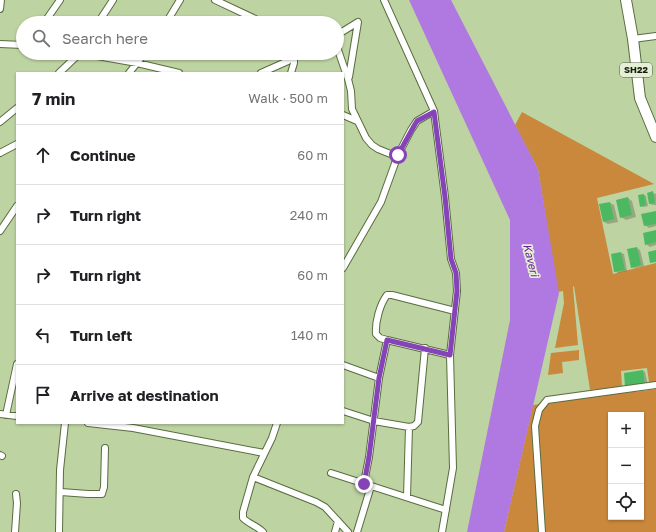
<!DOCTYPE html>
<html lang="en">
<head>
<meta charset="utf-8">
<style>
  body { margin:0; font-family:"Golos Text",sans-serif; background:#f2f2f2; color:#202124 }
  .controls { position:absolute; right:12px; bottom:12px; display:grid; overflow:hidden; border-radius:0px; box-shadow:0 1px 3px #0004 }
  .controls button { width:36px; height:36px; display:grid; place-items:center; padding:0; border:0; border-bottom:1px solid #e0e0e0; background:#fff; color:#202124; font:20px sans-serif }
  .stop { position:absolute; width:12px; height:12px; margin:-9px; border:3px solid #8543b7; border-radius:50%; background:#fff }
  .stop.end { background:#8543b7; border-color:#fff; box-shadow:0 1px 4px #0008 }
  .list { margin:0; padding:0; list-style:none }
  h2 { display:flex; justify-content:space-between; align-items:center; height:52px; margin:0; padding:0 16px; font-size:17px }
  h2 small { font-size:13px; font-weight:400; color:#757577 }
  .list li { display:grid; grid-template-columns:26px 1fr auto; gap:12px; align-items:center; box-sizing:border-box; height:60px; padding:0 16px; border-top:1px solid #e0e0e0 }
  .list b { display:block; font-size:15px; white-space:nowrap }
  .list em { font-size:13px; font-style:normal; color:#757577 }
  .icon { flex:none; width:22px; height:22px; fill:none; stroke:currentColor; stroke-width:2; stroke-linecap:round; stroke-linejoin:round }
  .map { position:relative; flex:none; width:656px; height:532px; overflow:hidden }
  .search { position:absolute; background:#fff; box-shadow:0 1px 3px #0004; left:16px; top:16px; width:328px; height:44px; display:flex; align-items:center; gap:10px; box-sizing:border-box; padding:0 14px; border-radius:22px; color:#757577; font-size:15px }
  .panel { position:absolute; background:#fff; box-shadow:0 1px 3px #0004; left:16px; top:72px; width:328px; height:352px; border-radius:0px }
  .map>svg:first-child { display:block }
</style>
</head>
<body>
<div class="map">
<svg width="656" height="532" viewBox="0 0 656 532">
  <rect width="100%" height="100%" fill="#bdd3a2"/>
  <path fill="#c9883b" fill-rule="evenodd" d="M522 112 654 184 597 198 613 274 656 263V382H649L647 368 621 371 622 387 590 390 574 286 573 287 578 345 555 348 564 303 563 291 558 292 538 169 515 125Z
    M579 350V360L562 362 563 373 548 375 551 353Z
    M656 389V532H504L533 405 619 393 643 391ZM611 415H641V517H611Z"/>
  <path fill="#b078e1" d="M409 0H451L538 169 559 293 504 532H467L510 320V220Z"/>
  <path fill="#0003" d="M653 193 656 194V205H653L650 204Z
    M644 195 646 196 648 206 643 207 641 206Z
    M628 198 632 201 636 217 626 220 621 217Z
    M610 203 614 205 618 222 608 224 604 222Z
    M656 212V226L649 228 645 225Z
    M656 231V245L650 247 646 244Z
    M637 248 640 250 644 266 635 268 632 267 628 250Z
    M621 253 624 254 627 271 618 273 615 271Z
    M643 371 645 372 648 385 629 388Z"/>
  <path fill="#4cb962" d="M653 191 655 203 649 204 647 193Z
    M644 194 646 205 640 207 638 195Z
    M628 197 632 215 620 218 616 200Z
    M610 202 614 219 603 222 599 204Z
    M656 211V224L644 226 641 214Z
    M656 230V242L645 245 643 233Z
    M637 247 641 265 631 268 627 249Z
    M656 250V262L650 263 648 252Z
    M621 252 625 270 614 272 611 254Z
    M643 370 645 384 625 387 624 373Z"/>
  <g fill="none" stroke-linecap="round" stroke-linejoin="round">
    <g stroke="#596d40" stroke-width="8">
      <path id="minor" d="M215 0 264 23
        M384 0 434 111
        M0 9 1 0
        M44 23 60 0
        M98 23 113 0
        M166 23 180 0
        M337 35 358 22 349 77
        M633 39 656 36
        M0 44 23 45
        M337 47 348 79 351 91 352 109 366 138 372 145 378 149 398 157
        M80 53 137 63 179 73
        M59 73 80 53
        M129 73 145 53
        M261 73 288 61 298 53
        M291 73 294 63V56
        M343 115 357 121
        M0 122 17 108
        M0 153 17 144
        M0 231 17 206
        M343 268 381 202 398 155 411 130 417 121 434 111 445 197 451 259 456 273 457 291 450 355 453 468 442 532
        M450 355 387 340 380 338 376 334C375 322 380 304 387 295H392L455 311
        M343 365 379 378
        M343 411 374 421 409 427 414 426 418 422 425 348
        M0 414 17 416
        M6 415 17 364
        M88 423 133 428 264 453
        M0 455 2 456
        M331 473 446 510
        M253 477 316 502 325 507 348 532
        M364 483 369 457 379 378 387 340
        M61 492 88 494H102L104 487 105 448
        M407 497 409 427
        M15 532 17 503 16 494
        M59 532 60 470 65 423
        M263 532C257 526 249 524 243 518V512L253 477 272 438 277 423
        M335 532 338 521
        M357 532 371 486
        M542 532 535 426 539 410 547 400 656 385"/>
    </g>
    <g stroke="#596d40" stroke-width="12">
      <path id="primary" d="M626 0 633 39 640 98 656 137"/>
    </g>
    <use href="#minor" stroke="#fff" stroke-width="6"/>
    <use href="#primary" stroke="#fff" stroke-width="10"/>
  </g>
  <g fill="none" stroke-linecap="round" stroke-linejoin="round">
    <path stroke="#8543b7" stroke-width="5" d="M364 484 369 457 379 378 387 340 450 355 457 291 456 273 451 259 445 197 434 112 417 121 414 126 398 155"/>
  </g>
  <g text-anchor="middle" stroke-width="3.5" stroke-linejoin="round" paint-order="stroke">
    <rect fill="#e4efd6" stroke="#535b47" stroke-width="1" x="620" y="63" width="32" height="14" rx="3"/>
    <g font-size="9" font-weight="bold" fill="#151c0a">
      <text x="636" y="73">SH22</text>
    </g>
    <g font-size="11" font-style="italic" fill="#6a1d9b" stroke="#e4efd6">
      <text transform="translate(531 260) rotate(76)" y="4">Kaveri</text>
    </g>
  </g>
</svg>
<div class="controls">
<button>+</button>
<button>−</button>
<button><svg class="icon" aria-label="locate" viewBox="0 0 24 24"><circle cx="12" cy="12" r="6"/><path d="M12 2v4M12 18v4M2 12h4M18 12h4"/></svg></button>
</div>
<div class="stop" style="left:398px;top:155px"></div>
<div class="stop end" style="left:364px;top:484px"></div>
<div class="search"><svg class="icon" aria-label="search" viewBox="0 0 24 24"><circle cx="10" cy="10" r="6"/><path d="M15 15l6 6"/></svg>Search here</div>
<section class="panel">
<h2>7 min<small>Walk · 500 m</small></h2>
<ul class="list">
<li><svg class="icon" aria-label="ahead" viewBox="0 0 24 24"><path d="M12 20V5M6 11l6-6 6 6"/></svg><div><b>Continue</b></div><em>60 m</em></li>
<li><svg class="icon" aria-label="right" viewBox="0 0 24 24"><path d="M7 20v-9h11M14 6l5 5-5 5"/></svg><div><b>Turn right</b></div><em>240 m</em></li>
<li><svg class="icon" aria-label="right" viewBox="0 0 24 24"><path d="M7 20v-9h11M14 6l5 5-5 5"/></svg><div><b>Turn right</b></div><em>60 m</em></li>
<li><svg class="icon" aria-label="left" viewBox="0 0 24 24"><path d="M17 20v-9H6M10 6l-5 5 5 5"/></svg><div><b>Turn left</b></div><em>140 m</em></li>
<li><svg class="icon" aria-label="arrive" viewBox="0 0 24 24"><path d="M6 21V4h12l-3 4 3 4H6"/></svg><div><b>Arrive at destination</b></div></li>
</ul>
</section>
</div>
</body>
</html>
